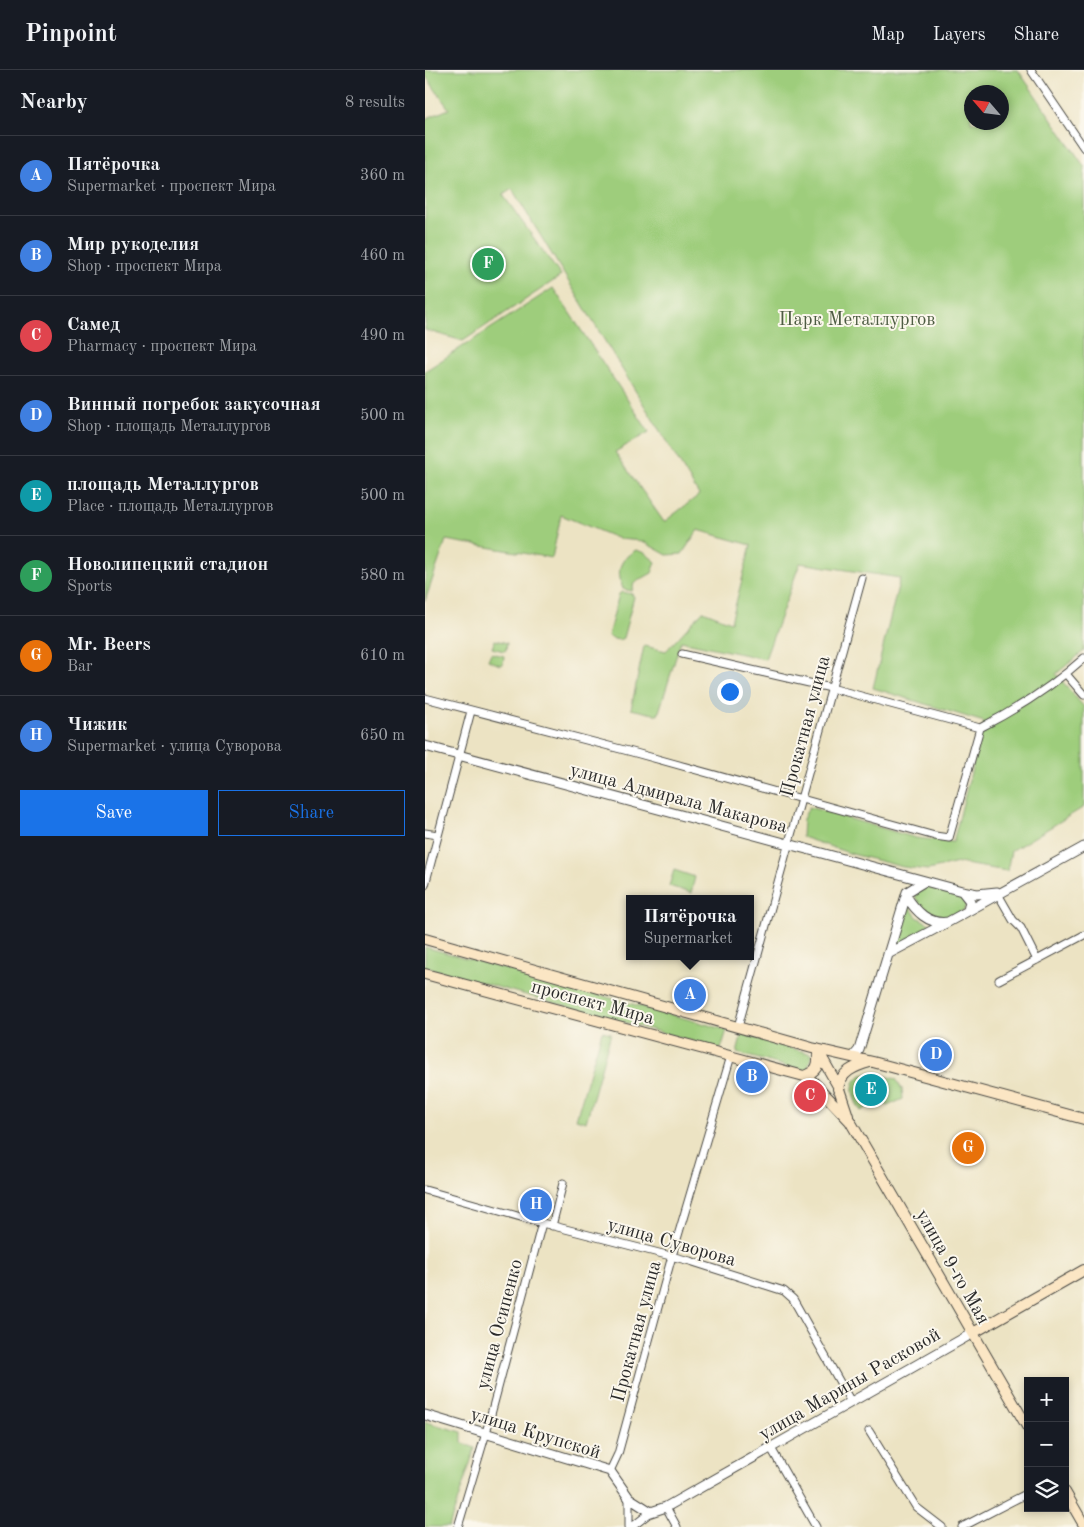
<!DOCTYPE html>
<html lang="en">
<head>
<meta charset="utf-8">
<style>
  body { margin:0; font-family:"Old Standard TT",serif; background:#20242c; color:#f1f3f6 }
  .controls { position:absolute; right:15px; bottom:15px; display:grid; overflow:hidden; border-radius:0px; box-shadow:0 2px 8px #0003 }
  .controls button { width:45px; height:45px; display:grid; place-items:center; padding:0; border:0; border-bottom:1px solid #363941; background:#171b24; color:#f1f3f6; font:25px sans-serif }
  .compass { position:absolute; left:539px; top:15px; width:45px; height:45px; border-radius:50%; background:#171b24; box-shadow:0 2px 8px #0003; rotate:298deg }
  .you { position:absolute; left:304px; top:621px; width:18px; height:18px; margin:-12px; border:4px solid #fff; border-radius:50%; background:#1a73e8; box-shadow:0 0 0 8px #1a73e833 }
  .badge { display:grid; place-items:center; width:32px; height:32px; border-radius:50%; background:#1a73e8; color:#fff; font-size:16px; font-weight:700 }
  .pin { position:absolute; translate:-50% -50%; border:2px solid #fff; box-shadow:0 1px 5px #0006 }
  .popup { position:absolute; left:201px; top:825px; width:128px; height:65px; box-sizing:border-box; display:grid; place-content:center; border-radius:0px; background:#171b24; filter:drop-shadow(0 1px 4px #0005); font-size:16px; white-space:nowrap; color:#9ea1a6 }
  .popup b { font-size:19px; color:#f1f3f6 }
  .popup::after { content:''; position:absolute; left:50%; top:100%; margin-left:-10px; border:10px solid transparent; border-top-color:#171b24 }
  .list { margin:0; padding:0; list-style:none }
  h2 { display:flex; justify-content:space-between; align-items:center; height:65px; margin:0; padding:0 20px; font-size:21px }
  h2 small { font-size:16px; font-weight:400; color:#9ea1a6 }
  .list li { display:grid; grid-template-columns:32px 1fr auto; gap:15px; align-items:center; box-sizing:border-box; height:80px; padding:0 20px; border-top:1px solid #363941 }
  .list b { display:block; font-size:19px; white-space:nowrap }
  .list p { margin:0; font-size:16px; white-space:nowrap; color:#9ea1a6 }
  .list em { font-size:16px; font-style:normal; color:#9ea1a6 }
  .actions { display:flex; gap:10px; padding:15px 20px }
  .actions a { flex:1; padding:11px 0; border:1px solid #1a73e8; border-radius:0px; text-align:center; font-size:18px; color:#1a73e8 }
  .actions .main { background:#1a73e8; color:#fff }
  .icon { flex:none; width:28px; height:28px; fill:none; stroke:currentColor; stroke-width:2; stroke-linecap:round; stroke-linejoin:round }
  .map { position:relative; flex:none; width:659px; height:1457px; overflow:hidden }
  header { display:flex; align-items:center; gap:30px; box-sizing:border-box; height:70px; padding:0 25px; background:#171b24; border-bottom:1px solid #363941 }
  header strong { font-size:24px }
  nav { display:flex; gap:28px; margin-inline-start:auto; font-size:18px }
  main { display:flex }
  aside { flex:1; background:#171b24 }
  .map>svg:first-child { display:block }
</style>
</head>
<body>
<header>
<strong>Pinpoint</strong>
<nav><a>Map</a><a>Layers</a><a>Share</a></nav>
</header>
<main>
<aside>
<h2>Nearby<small>8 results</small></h2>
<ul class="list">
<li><span class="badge" style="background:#3f7fe0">A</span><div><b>Пятёрочка</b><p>Supermarket · проспект Мира</p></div><em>360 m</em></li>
<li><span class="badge" style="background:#3f7fe0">B</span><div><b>Мир рукоделия</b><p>Shop · проспект Мира</p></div><em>460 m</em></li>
<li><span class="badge" style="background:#e0444e">C</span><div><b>Самед</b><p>Pharmacy · проспект Мира</p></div><em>490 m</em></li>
<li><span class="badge" style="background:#3f7fe0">D</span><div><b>Винный погребок закусочная</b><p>Shop · площадь Металлургов</p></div><em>500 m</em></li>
<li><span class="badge" style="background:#0f9aa8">E</span><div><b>площадь Металлургов</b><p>Place · площадь Металлургов</p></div><em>500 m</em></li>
<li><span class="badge" style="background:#2e9e5b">F</span><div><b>Новолипецкий стадион</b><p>Sports</p></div><em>580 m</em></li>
<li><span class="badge" style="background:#e8710a">G</span><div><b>Mr. Beers</b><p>Bar</p></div><em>610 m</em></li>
<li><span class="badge" style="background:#3f7fe0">H</span><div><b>Чижик</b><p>Supermarket · улица Суворова</p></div><em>650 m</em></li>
</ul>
<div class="actions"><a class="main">Save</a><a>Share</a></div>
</aside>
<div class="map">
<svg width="659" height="1457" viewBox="0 0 659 1457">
  <rect width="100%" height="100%" fill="#fbf7ec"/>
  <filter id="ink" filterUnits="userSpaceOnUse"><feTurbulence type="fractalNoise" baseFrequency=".02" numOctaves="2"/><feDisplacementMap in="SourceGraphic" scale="10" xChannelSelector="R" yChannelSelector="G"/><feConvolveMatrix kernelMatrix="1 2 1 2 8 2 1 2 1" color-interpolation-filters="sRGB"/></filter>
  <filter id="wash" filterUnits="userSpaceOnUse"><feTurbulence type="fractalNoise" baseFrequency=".0096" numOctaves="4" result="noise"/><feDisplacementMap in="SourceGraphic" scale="20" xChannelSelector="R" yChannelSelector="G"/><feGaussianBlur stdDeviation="1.12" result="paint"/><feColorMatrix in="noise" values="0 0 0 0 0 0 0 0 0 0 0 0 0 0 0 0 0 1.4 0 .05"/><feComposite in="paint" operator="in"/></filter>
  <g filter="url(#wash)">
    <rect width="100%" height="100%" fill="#ece3c3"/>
    <path fill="#9ecd7c" stroke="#647c54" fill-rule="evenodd" d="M0 0H593L659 96V581L631 604 659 637V737L586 781 582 801 533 793 503 800 478 797 427 784 377 767 378 749 384 737 491 768 528 772 559 652 448 618 475 508 375 493 340 589 256 571 233 645 206 639 219 576 241 581 278 541 306 552 326 475 273 460 257 484 242 485 217 471 194 469 136 445 127 488 21 470 0 531V301L128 218 224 362 190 382 239 452 274 425 87 119 78 125 136 206 38 271 0 260V49L24 39 0 5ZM546 22H576V52H546Z
      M211 480 220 483 231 492 227 503 209 513 207 521 198 519C191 500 194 490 211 480Z
      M197 522 207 524 209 527 198 568 194 570 185 568 183 566 194 524Z
      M70 570 82 573 81 580 79 581 67 578Z
      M66 583 79 586 78 594 75 595 63 590Z
      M249 800 270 807 266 823 244 816Z
      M498 816 539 827 541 834 539 840C533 843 526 848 521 849 507 851 495 837 490 826L491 821Z
      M482 833 492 847 508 856 472 875Z
      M0 877 302 960 296 979 0 897Z
      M177 961 186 963 161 1052 151 1049Z
      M317 964 387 984 382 1002 312 983Z
      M448 1003 471 1009 477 1019 478 1029 462 1036 455 1025 444 1031 446 1035 436 1041C425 1024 422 1005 448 1003Z
      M0 1352 37 1362V1373L50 1378 24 1457H0Z"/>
  </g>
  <g filter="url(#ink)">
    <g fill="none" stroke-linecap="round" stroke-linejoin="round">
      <g stroke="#484742" stroke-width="9">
        <path id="minor" d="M606 0 659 78
          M257 584 406 618 555 658
          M641 604 659 625
          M0 628 207 682 510 766 524 768 555 658C592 639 628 616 659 588
          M0 763 13 765
          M0 815 46 641
          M573 824 588 850 596 858 612 890
          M574 910 659 865
          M313 957 437 508
          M0 1120 117 1153 265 1191 359 1221 368 1229 426 1332
          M127 1156 138 1113
          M444 1361 491 1437 517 1457
          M346 1378 391 1457
          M185 1401 193 1384 247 1186 306 986
          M204 1428V1457
          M241 1437 252 1457
          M33 1457 61 1363 117 1153
          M207 1457 226 1442
          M537 1457 603 1423"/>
      </g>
      <g stroke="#484742" stroke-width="11">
        <path id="tertiary" d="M0 676 500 811
          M537 821 552 824 572 822
          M481 826C491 841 503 855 523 852L659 777
          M463 884 523 852
          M428 987 434 980 482 822 500 811 537 821 545 831 543 841
          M0 1345 185 1401 204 1428 226 1442 241 1437 548 1263"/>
      </g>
      <g stroke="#484742" stroke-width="12">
        <path id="secondary" d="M0 869 387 978 448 992 659 1049
          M0 904 379 1006 388 1012 425 1051 603 1358
          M392 979 413 1016 423 1046
          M379 1006C392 1001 394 996 393 983
          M413 1019C415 1002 430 996 445 992
          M548 1263 659 1200
          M640 1422 659 1455"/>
      </g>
      <use href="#minor" stroke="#fff" stroke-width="7"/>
      <use href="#tertiary" stroke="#fff" stroke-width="9"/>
      <use href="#secondary" stroke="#fbe6c4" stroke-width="10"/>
    </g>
  </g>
  <g text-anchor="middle" stroke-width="4" stroke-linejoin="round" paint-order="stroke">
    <g font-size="19" fill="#4e5c43" stroke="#fbf7ec">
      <text x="432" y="255">Парк Металлургов</text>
    </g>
    <g font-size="19" fill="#2b2b2b" stroke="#fbf7ec">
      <text transform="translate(379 656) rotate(-75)" y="7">Прокатная улица</text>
      <text transform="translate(254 727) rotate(15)" y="7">улица Адмирала Макарова</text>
      <text transform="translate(168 931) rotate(15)" y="7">проспект Мира</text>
      <text transform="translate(247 1171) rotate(16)" y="7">улица Суворова</text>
      <text transform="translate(529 1196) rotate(60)" y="7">улица 9-го Мая</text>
      <text transform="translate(73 1254) rotate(-75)" y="7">улица Осипенко</text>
      <text transform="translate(210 1261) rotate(-75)" y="7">Прокатная улица</text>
      <text transform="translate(424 1313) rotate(-30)" y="7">улица Марины Расковой</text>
      <text transform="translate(111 1362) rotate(17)" y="7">улица Крупской</text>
    </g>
  </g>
</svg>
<div class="controls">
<button>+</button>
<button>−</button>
<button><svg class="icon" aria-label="layers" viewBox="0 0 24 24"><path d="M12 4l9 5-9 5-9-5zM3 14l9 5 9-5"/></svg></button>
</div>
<svg class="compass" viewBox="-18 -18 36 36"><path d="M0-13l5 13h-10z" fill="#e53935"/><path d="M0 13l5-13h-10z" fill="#9ea1a6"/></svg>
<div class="you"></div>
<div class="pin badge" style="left:265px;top:925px;background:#3f7fe0">A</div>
<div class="popup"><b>Пятёрочка</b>Supermarket</div>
<div class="pin badge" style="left:327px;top:1007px;background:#3f7fe0">B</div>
<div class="pin badge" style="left:385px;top:1026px;background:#e0444e">C</div>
<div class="pin badge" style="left:511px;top:985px;background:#3f7fe0">D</div>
<div class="pin badge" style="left:446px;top:1020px;background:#0f9aa8">E</div>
<div class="pin badge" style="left:63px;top:194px;background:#2e9e5b">F</div>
<div class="pin badge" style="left:543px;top:1078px;background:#e8710a">G</div>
<div class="pin badge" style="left:111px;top:1135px;background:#3f7fe0">H</div>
</div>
</main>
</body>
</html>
